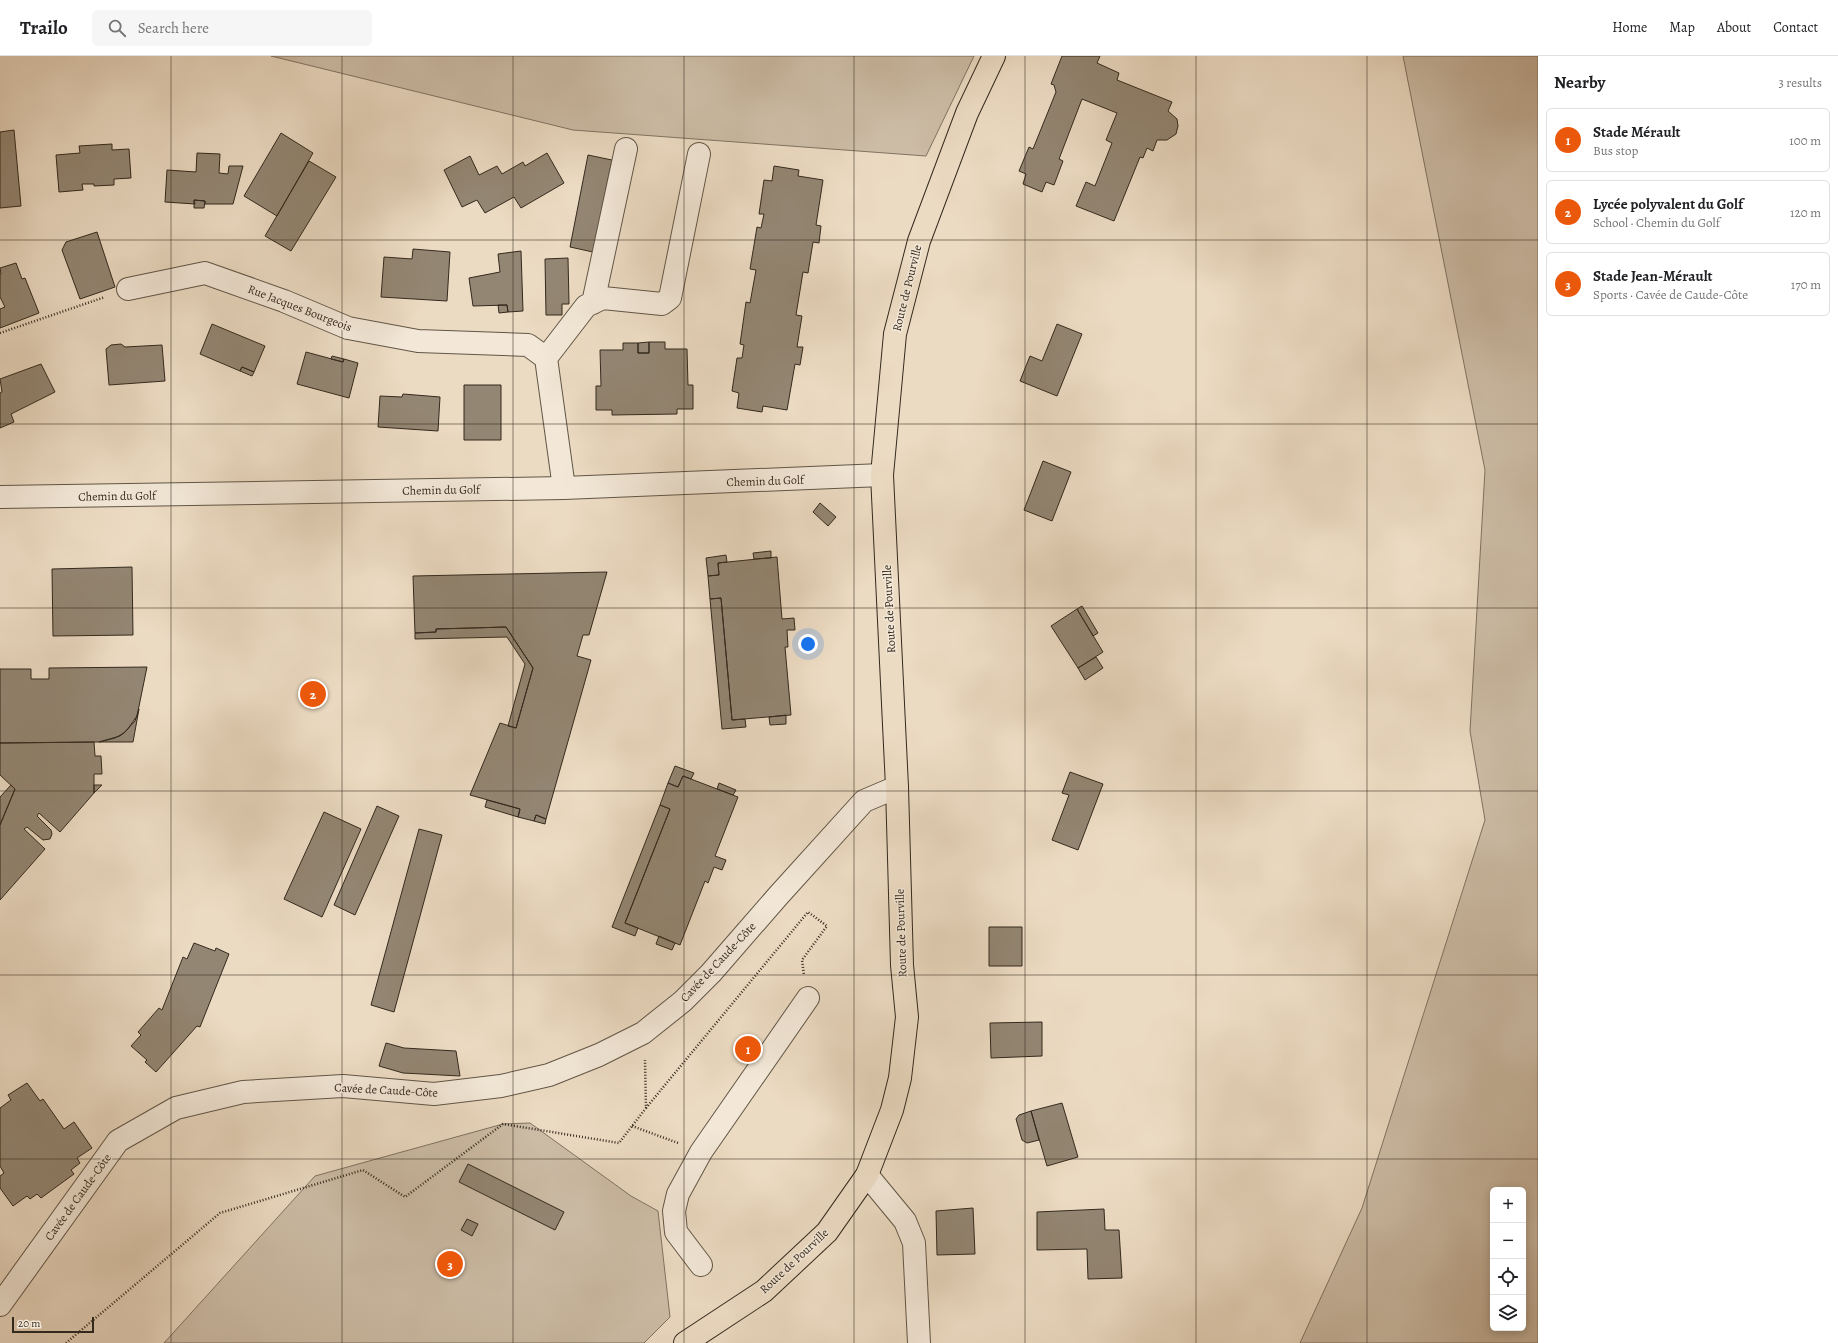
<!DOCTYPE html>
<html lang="en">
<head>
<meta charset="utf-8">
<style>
  body { margin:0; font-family:Alegreya,serif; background:#f6f6f6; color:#202124 }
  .controls { position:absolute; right:12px; bottom:12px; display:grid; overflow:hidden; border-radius:6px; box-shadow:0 2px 10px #0003 }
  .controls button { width:36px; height:36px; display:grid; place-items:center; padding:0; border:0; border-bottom:1px solid #e0e0e0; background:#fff; color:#202124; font:20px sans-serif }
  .scale { position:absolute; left:12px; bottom:10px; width:82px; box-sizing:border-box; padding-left:4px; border:2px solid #33291d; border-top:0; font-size:11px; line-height:14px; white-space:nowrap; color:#33291d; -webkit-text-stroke:3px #f3e8d8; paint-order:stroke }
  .you { position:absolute; left:808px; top:588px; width:14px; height:14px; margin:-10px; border:3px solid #fff; border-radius:50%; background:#1a73e8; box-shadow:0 0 0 6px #1a73e833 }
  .badge { display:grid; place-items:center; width:26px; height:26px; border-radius:50%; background:#ea580c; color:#fff; font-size:13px; font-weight:700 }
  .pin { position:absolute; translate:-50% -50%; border:2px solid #fff; box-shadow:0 1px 4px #0006 }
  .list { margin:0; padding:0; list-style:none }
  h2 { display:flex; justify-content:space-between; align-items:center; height:52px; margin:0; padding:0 16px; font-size:17px }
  h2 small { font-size:13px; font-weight:400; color:#757577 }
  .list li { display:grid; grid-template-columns:26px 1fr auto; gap:12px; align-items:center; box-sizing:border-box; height:64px; margin:0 8px 8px; padding:0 8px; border:1px solid #e0e0e0; border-radius:6px }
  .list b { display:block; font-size:15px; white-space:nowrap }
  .list p { margin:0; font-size:13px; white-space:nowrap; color:#757577 }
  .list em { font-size:13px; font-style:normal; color:#757577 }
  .icon { flex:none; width:22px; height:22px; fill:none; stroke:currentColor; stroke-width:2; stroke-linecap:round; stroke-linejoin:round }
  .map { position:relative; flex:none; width:1538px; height:1287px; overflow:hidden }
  header { display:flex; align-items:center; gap:24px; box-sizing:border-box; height:56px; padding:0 20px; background:#fff; border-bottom:1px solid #e0e0e0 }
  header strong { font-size:19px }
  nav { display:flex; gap:22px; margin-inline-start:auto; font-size:14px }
  .search { width:280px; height:36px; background:#f6f6f6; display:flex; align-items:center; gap:10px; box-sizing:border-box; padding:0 14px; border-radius:6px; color:#757577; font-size:15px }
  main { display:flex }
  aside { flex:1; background:#fff }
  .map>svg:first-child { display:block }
</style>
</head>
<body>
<header>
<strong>Trailo</strong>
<div class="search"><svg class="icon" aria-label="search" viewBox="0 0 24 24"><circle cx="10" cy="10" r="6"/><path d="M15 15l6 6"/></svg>Search here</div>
<nav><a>Home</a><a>Map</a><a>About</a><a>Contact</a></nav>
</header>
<main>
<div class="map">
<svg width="1538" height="1287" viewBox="0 0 1538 1287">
  <rect width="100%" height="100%" fill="#ecdbc3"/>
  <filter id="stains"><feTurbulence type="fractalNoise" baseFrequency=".005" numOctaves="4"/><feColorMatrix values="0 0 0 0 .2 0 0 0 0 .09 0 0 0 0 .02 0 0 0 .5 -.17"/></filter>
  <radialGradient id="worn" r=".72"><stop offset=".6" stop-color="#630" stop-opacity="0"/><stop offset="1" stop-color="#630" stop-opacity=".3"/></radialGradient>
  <path fill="#cdbda7" stroke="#807362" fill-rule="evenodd" d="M271 0H974L926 100 573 74Z
    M1403 0H1538V1287H1300L1362 1152 1485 764 1470 675 1485 414ZM1493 1134H1523V1272H1493Z
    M530 1067 631 1140 658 1155 670 1261 644 1287H164L315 1120 503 1068Z"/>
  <path fill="#938673" stroke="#33291d" d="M1062 0H1100L1097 7 1119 17 1117 24 1172 46 1168 55 1177 63 1178 70 1176 78 1167 84H1157L1153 95 1147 92 1143 102 1140 101 1114 165 1076 150 1086 126 1095 130 1112 87 1106 84 1117 57 1082 43 1059 103 1063 105 1054 129 1046 126 1042 136 1023 128 1026 118 1019 115 1029 91 1033 93 1056 36 1054 29 1051 28Z
    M14 74 21 150 0 152V76Z
    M281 77 313 97 277 160 244 140Z
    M112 88V94L129 93 131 122 114 123V129L94 130V128H82L83 134 59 136 56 99 80 97 79 90Z
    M197 97 220 98 219 117 228 118 229 110H243L233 148H205V145L194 144 195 148 165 146 167 114 196 116Z
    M547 97 564 127 521 152 514 141 485 157 477 144 462 151 444 114 470 100 479 119 497 110 502 118 523 106 525 110Z
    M588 99 612 104 593 196 570 191Z
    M309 105 336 121 291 195 265 180Z
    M774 110 799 114 798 120 823 124 816 169 821 170 819 187 813 186 808 217 803 216 796 259 802 260 797 291H803L800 309 795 308 787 354 763 350 762 356 737 352 739 337 732 335 737 302H742L744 289 740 288 746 246 750 247 756 214 750 213 757 171 761 172 764 158H759L764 124 772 125Z
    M194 144 205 145 204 152H194Z
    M97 176 115 231 80 243 62 194 66 186Z
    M413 193 450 196 447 245 381 241 384 201 412 203Z
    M521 195 523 255 508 256 507 249 473 250 469 222 500 216 498 198Z
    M568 202 569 248H562V259H546L545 203Z
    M16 207 22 223 25 222 39 257 0 272V253L5 251 0 241V218H1L0 212Z
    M498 249H507L508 256 499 257Z
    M212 268 265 290 254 316 242 311 240 315 200 298Z
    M1057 268 1082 278 1057 340 1020 325 1030 300 1042 305Z
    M649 286H665V293H687L688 329H693V353H677V358L612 359V354H596V330H601L600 294H623V287H638V297H649Z
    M649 286V297H638V287Z
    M121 288 125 291 162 289 165 325 109 329 106 293 111 289Z
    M306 296 343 306 344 303 358 307 349 342 297 328Z
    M332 300 344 303 343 306 331 303Z
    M41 308 55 336 11 358 14 366 0 372V337L2 336 0 323Z
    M242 311 254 316 252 320 240 315Z
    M464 329H501V384H464Z
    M403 338 440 341 438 375 378 371 380 340 402 341Z
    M1043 405 1071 416 1052 465 1024 454Z
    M820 447 836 461 828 470 813 456Z
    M771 495V502L754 503 753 497Z
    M726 499 727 506 718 507 719 519 708 520 706 502Z
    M777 501 782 563 794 562 795 574H787L788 591H785L791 659 732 664 721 542 710 543 708 520 719 519 718 507Z
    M132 511 133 579 53 580 52 513Z
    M607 516 589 579H583L577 600 591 604 546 763 536 759 534 765 518 761 520 753 470 739 500 667 516 672 533 612 506 571 436 573V576L415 577 413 520Z
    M721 542 732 664 745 663 746 671 722 673 710 543Z
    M1082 550 1098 577 1093 580 1077 553Z
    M1077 553 1103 596 1078 612 1051 570Z
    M506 571 533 612 516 672 508 670 525 608 507 581 415 583V577L436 576V573Z
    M1096 601 1103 612 1085 624 1078 612Z
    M147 611 137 660 127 674 120 680 99 686 0 687V613H31V623H49V612Z
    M139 653 133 686H99L115 682 124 677 135 665Z
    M786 659V668L770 669 769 661Z
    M94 686 95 700H101L102 718H94V737L60 776 39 757 37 760 51 774 52 778 50 783 43 784 27 771 24 773 45 793 0 844V769L15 733 0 719V687Z
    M675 710 694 717 691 723 683 720 678 731 668 727Z
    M1070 716 1103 728 1078 794 1052 784 1069 739 1062 737Z
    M683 720 738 741 715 800 726 804 722 814 714 811 708 827 705 825 680 889 625 867 670 753 660 749 668 727 678 731Z
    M719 727 736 734 733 739 717 733Z
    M11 729 15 733 0 769V741Z
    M94 729H102L94 737Z
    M487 744 520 753 518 761 485 751Z
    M660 749 670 753 625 867 638 872 635 880 612 871Z
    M377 750 399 760 355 859 334 849Z
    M324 756 361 773 322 861 284 843Z
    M536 759 546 763 545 768 534 765Z
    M419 773 442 779 394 956 371 949Z
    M989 871H1022V910H989Z
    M659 880 675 887 672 894 656 888Z
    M194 887 215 895 216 892 229 898 200 971 197 970 156 1016 145 1006 147 1004 131 990 141 979 138 976 159 952 162 954 183 901 187 903Z
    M1042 966V1000L991 1002 990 967Z
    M386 987 404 992 456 995 460 1020 403 1017 379 1010Z
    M27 1027 40 1045 43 1043 64 1073 74 1066 92 1092 77 1102 80 1107 71 1114 74 1118 41 1142 37 1138 30 1143 27 1140 13 1150 0 1132V1120L4 1117 0 1110V1052L11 1044 8 1039Z
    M1062 1047 1078 1101 1047 1110 1031 1055Z
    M1031 1055 1039 1084 1027 1087 1022 1084 1016 1063 1019 1059Z
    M468 1108 564 1156 555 1174 459 1126Z
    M973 1152 975 1198 937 1199 936 1155Z
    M1104 1153 1105 1174H1119L1122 1222 1088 1223 1087 1193 1037 1194V1156Z
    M467 1163 478 1168 472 1180 461 1174Z"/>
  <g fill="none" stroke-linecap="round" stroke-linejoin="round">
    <g stroke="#615646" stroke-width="24">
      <path id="minor" d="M128 233 205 217 284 245 348 272 418 285 528 289 546 302 564 432
        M593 247 626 93
        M546 302 586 250 603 242 662 248 670 242 699 98
        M0 441 564 432 882 419
        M867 1119 905 1165 914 1187 919 1287
        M701 1209 676 1176 674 1155 678 1138 701 1096 808 942
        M0 1249 118 1085 176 1052 243 1036 343 1030 434 1038 501 1030 549 1019 599 999 643 977 683 945 711 917 778 840 864 745 897 731"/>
    </g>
    <g stroke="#33291d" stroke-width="24">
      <path id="major" d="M685 1287 764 1235 827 1176 867 1119 892 1054 900 1022 907 961 902 909 897 731 882 419 895 278 919 185 967 57 994 0"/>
    </g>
    <path stroke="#33291d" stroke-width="2.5" stroke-dasharray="1 2" stroke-linecap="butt" d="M0 277 105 241
      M646 1052 808 856 827 870 802 904 804 919
      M632 1070 678 1087
      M66 1287 220 1157 363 1114 405 1141 503 1068 619 1087 646 1052 645 1004"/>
    <use href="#minor" stroke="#f3e8d8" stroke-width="22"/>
    <use href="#major" stroke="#ecdbc3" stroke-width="22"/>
  </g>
  <path fill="none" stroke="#33291d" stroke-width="1" stroke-opacity="0.55" d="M171 0V1287M342 0V1287M513 0V1287M684 0V1287M854 0V1287M1025 0V1287M1196 0V1287M1367 0V1287M0 184H1538M0 368H1538M0 552H1538M0 735H1538M0 919H1538M0 1103H1538"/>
  <g text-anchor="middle" stroke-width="3" stroke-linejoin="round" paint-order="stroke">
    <g font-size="12" fill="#33291d" stroke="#f3e8d8">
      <text transform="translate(907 232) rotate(-76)" y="4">Route de Pourville</text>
      <text transform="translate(300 252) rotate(21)" y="4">Rue Jacques Bourgeois</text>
      <text transform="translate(765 425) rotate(-2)" y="4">Chemin du Golf</text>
      <text transform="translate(441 434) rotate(-1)" y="4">Chemin du Golf</text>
      <text transform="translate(117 440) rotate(-1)" y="4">Chemin du Golf</text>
      <text transform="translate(889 553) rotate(-93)" y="4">Route de Pourville</text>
      <text transform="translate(901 877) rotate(-92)" y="4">Route de Pourville</text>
      <text transform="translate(718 906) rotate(-47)" y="4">Cavée de Caude-Côte</text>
      <text transform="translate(386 1034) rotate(3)" y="4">Cavée de Caude-Côte</text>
      <text transform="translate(78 1141) rotate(-54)" y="4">Cavée de Caude-Côte</text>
      <text transform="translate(794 1205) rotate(-43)" y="4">Route de Pourville</text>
    </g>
  </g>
  <rect width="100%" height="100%" filter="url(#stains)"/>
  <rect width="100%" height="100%" fill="url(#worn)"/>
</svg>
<div class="controls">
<button>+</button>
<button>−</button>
<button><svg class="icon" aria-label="locate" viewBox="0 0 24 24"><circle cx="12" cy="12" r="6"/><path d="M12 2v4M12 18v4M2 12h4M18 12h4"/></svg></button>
<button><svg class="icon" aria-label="layers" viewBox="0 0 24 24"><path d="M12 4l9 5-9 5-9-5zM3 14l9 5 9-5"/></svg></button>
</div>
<div class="scale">20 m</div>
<div class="you"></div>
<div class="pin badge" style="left:748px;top:993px">1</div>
<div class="pin badge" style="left:313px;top:638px">2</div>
<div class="pin badge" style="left:450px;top:1208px">3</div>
</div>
<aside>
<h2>Nearby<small>3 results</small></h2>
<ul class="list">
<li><span class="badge">1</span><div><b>Stade Mérault</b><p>Bus stop</p></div><em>100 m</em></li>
<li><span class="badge">2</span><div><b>Lycée polyvalent du Golf</b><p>School · Chemin du Golf</p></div><em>120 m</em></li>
<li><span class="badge">3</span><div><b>Stade Jean-Mérault</b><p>Sports · Cavée de Caude-Côte</p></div><em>170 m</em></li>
</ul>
</aside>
</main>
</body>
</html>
